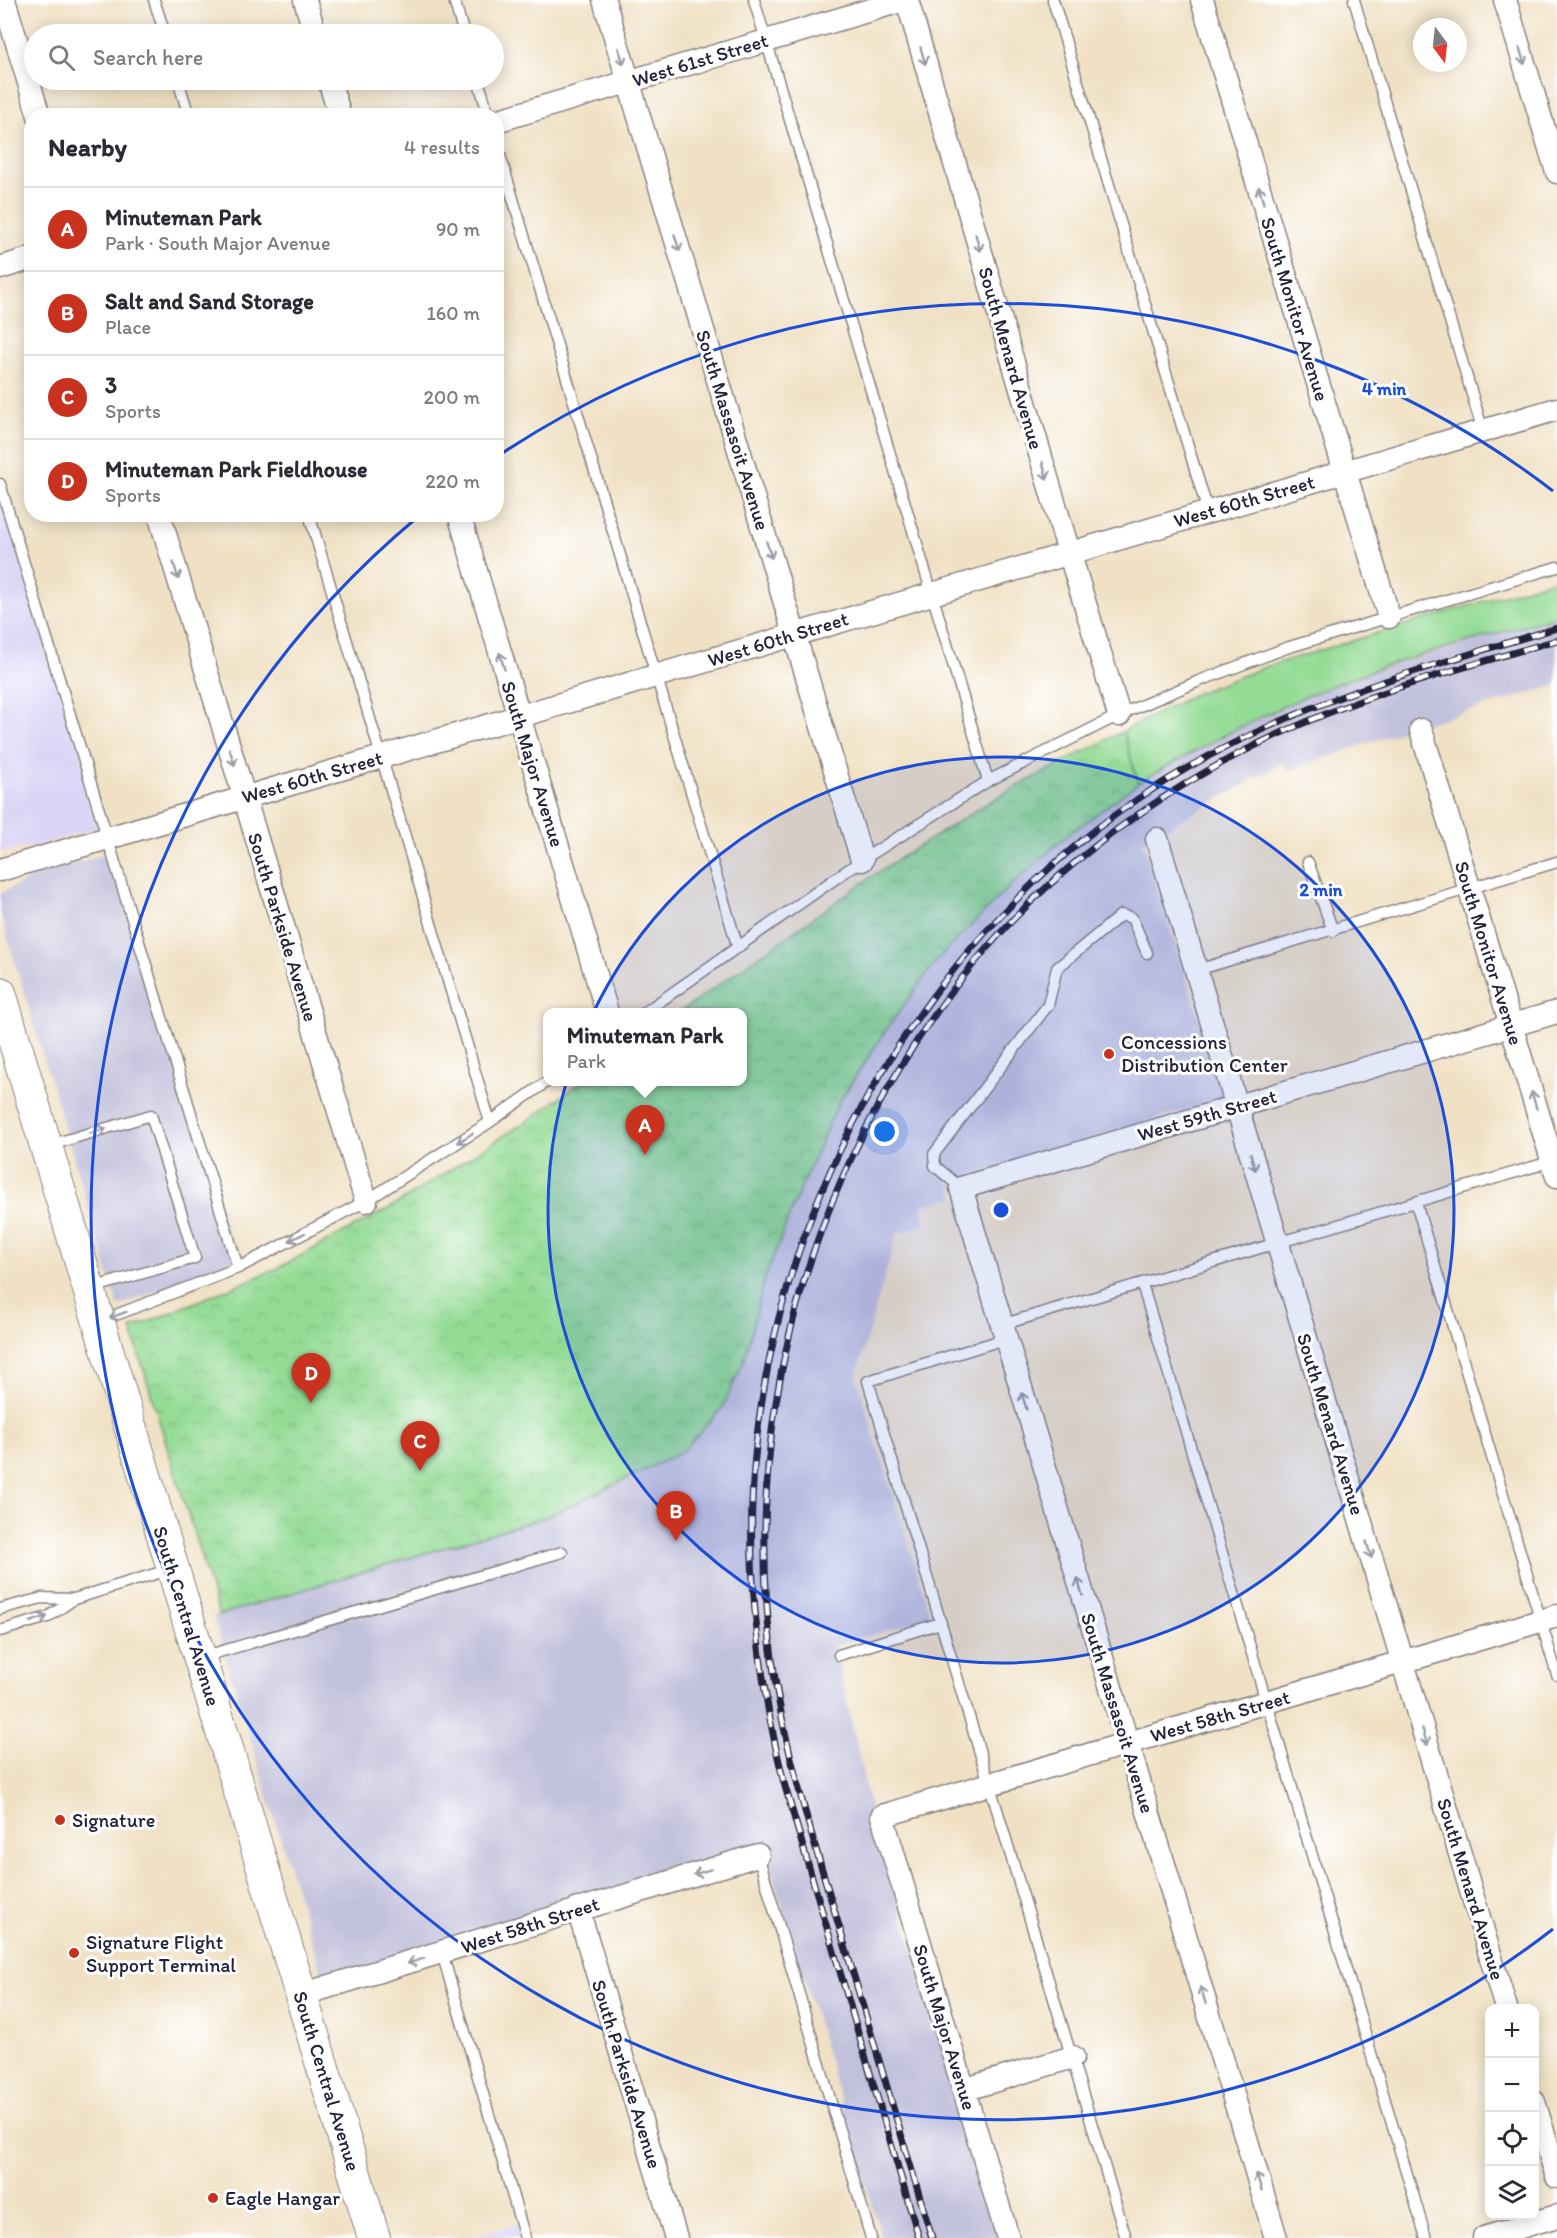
<!DOCTYPE html>
<html lang="en">
<head>
<meta charset="utf-8">
<style>
  body { margin:0; font-family:Itim,sans-serif; background:#f7f7f7; color:#2b2b33 }
  .controls { position:absolute; right:18px; bottom:18px; display:grid; overflow:hidden; border-radius:12px; box-shadow:0 3px 15px #0003 }
  .controls button { width:54px; height:54px; display:grid; place-items:center; padding:0; border:0; border-bottom:2px solid #e1e1e2; background:#fff; color:#2b2b33; font:30px sans-serif }
  .compass { position:absolute; left:1413px; top:18px; width:54px; height:54px; border-radius:50%; background:#fff; box-shadow:0 3px 15px #0003; rotate:165deg }
  .you { position:absolute; left:885px; top:1132px; width:21px; height:21px; margin:-15px; border:4px solid #fff; border-radius:50%; background:#1a73e8; box-shadow:0 0 0 9px #1a73e833 }
  .badge { display:grid; place-items:center; width:39px; height:39px; border-radius:50%; background:#c8321e; color:#fff; font-size:20px; font-weight:700 }
  .pin { position:absolute; translate:-50% -50px; filter:drop-shadow(0 2px 3px #0008) }
  .pin::after { content:''; position:absolute; top:32px; width:21px; height:18px; background:inherit; clip-path:polygon(0 0,100% 0,50% 100%) }
  .popup { position:absolute; left:543px; top:1008px; width:204px; height:78px; box-sizing:border-box; display:grid; place-content:center; border-radius:12px; background:#fff; filter:drop-shadow(0 2px 4px #0005); font-size:20px; white-space:nowrap; color:#7c7c81 }
  .popup b { font-size:22px; color:#2b2b33 }
  .popup::after { content:''; position:absolute; left:50%; top:100%; margin-left:-12px; border:12px solid transparent; border-top-color:#fff }
  .list { margin:0; padding:0; list-style:none }
  h2 { display:flex; justify-content:space-between; align-items:center; height:78px; margin:0; padding:0 24px; font-size:26px }
  h2 small { font-size:20px; font-weight:400; color:#7c7c81 }
  .list li { display:grid; grid-template-columns:39px 1fr auto; gap:18px; align-items:center; box-sizing:border-box; height:84px; padding:0 24px; border-top:2px solid #e1e1e2 }
  .list b { display:block; font-size:22px; white-space:nowrap }
  .list p { margin:0; font-size:20px; white-space:nowrap; color:#7c7c81 }
  .list em { font-size:20px; font-style:normal; color:#7c7c81 }
  .icon { flex:none; width:33px; height:33px; fill:none; stroke:currentColor; stroke-width:2; stroke-linecap:round; stroke-linejoin:round }
  .map { position:relative; flex:none; width:1557px; height:2238px; overflow:hidden }
  .search { position:absolute; background:#fff; box-shadow:0 3px 15px #0003; left:24px; top:24px; width:480px; height:66px; display:flex; align-items:center; gap:15px; box-sizing:border-box; padding:0 21px; border-radius:33px; color:#7c7c81; font-size:22px }
  .panel { position:absolute; background:#fff; box-shadow:0 3px 15px #0003; left:24px; top:108px; width:480px; height:414px; border-radius:24px }
  .map>svg:first-child { display:block }
</style>
</head>
<body>
<div class="map">
<svg width="1557" height="2238" viewBox="0 0 1557 2238">
  <defs>
    <pattern id="park-crowns" width="20" height="18" patternUnits="userSpaceOnUse" patternTransform="scale(1.5)"><rect width="20" height="18" fill="#94db95"/><path d="M2 6a3 3 0 1 1 6 0M12 15a3 3 0 1 1 6 0" fill="none" stroke="#7fbc81"/></pattern>
  </defs>
  <rect width="100%" height="100%" fill="#fff"/>
  <filter id="ink" filterUnits="userSpaceOnUse"><feTurbulence type="fractalNoise" baseFrequency=".0167" numOctaves="2"/><feDisplacementMap in="SourceGraphic" scale="12" xChannelSelector="R" yChannelSelector="G"/><feConvolveMatrix kernelMatrix="1 2 1 2 8 2 1 2 1" color-interpolation-filters="sRGB"/></filter>
  <filter id="wash" filterUnits="userSpaceOnUse"><feTurbulence type="fractalNoise" baseFrequency=".008" numOctaves="4" result="noise"/><feDisplacementMap in="SourceGraphic" scale="24" xChannelSelector="R" yChannelSelector="G"/><feGaussianBlur stdDeviation="1.35" result="paint"/><feColorMatrix in="noise" values="0 0 0 0 0 0 0 0 0 0 0 0 0 0 0 0 0 1.4 0 .05"/><feComposite in="paint" operator="in"/></filter>
  <g filter="url(#wash)">
    <rect width="100%" height="100%" fill="#f0e1c4"/>
    <path fill="#ddd5f6" d="M0 482 104 826 36 846 7 851H0Z
      M520 2223 525 2238H468Z"/>
    <path fill="#c2c1dc" d="M1557 616V685L1408 729 1288 771 1284 762 1142 842 1225 1098 951 1181 954 1197 922 1206 925 1225 897 1233 856 1377 931 1617 835 1646 870 1807 999 2238H882L765 1849 324 1981 213 1616 549 1516 722 1408 744 1361 765 1278 801 1187 839 1102 888 1027 937 960 1001 895 1064 838 1138 783 1204 745 1277 709 1360 675Z
      M112 852 236 1260 118 1306 0 912V894L36 875Z"/>
    <path fill="#94db95" stroke="#5b7e68" stroke-width="1.5" d="M1557 579V616C1492 636 1424 652 1360 675 1282 703 1209 742 1138 783L1123 731 1195 694 1262 668Z"/>
    <path fill="url(#park-crowns)" stroke="#5b7e68" stroke-width="1.5" d="M1123 731 1138 783 1064 838 1001 895 937 960 888 1027 839 1102 801 1187 765 1278 744 1361 722 1408 682 1452 549 1516 219 1615 131 1329 276 1269 390 1208 524 1123 582 1082H742V1012H680L881 870 999 796Z"/>
  </g>
  <g filter="url(#ink)">
    <g fill="none" stroke-linecap="round" stroke-linejoin="round">
      <g stroke="#898280" stroke-width="13">
        <path id="lane" d="M154 0 165 34
          M454 0 464 34
          M754 0 988 781
          M1053 0 1208 512
          M1354 0 1483 431
          M178 80 189 116
          M478 80 489 116
          M496 142 738 948
          M0 484 238 1268
          M309 514 490 1122
          M1308 862 1333 931
          M1197 970 1557 862
          M645 1012 862 860 988 781 1119 715 1199 681 1286 648 1557 567
          M50 1145 151 1115 195 1258 92 1288
          M961 1188 935 1166 934 1154 1048 1005 1057 968 1121 915 1132 918 1147 953
          M1416 1203 1557 1675
          M1142 1284 1426 2238
          M100 1321 238 1268 366 1201 490 1122 548 1081
          M1001 1325 1553 1161
          M1005 1339 868 1381 1126 2238
          M0 1609 42 1598 73 1599
          M0 1631 48 1617 74 1599 171 1569
          M839 1655 940 1623
          M202 1657 562 1552
          M758 1855 871 2238
          M442 1953 525 2238"/>
      </g>
      <g stroke="#898280" stroke-width="25">
        <path id="street" d="M4 0 39 116
          M305 0 315 34
          M604 0 862 860
          M907 0 1062 529 1119 715
          M1202 0 1389 617
          M1505 0 1557 172
          M329 80 340 116
          M496 121 904 0
          M0 268 32 258
          M159 514 366 1201
          M459 514 607 1012
          M1421 730 1557 1176
          M1157 839 1506 2008
          M0 870 1557 409
          M578 1909 676 2238
          M301 1995 758 1855
          M963 2090 1073 2057
          M1534 2102 1557 2177
          M1008 2238 882 1816 1557 1616
          M1276 2238 961 1188 1557 1012
          M1484 2238 1557 2216"/>
      </g>
      <g stroke="#898280" stroke-width="34">
        <path id="secondary" d="M0 993 374 2238"/>
      </g>
      <use href="#lane" stroke="#fff" stroke-width="10"/>
      <use href="#street" stroke="#fff" stroke-width="22"/>
      <use href="#secondary" stroke="#fff" stroke-width="32"/>
      <g stroke="#22223b" stroke-width="7">
        <path id="rail" d="M919 2238 784 1783C761 1690 749 1597 752 1502 763 1206 931 915 1189 767 1304 701 1431 665 1557 628
          M932 2238C901 2134 870 2030 839 1926 812 1836 782 1744 771 1650 748 1452 790 1255 891 1083 935 1007 990 936 1057 878 1117 825 1187 779 1260 743 1353 697 1457 669 1557 640"/>
      </g>
      <use href="#rail" stroke="#fff" stroke-width="4.5" stroke-dasharray="14" stroke-linecap="butt"/>
    </g>
    <defs><path id="oneway-shaft" d="M-6 0H5M1.5-3L5.5 0L1.5 3" fill="none" stroke-width="1.6" stroke-linecap="round" stroke-linejoin="round" transform="scale(1.5)"/></defs>
    <g stroke="#9c9ca7">
      <use href="#oneway-shaft" transform="translate(621 56) rotate(73)"/>
      <use href="#oneway-shaft" transform="translate(923 56) rotate(74)"/>
      <use href="#oneway-shaft" transform="translate(1522 56) rotate(73)"/>
      <use href="#oneway-shaft" transform="translate(1261 195) rotate(-107)"/>
      <use href="#oneway-shaft" transform="translate(677 243) rotate(73)"/>
      <use href="#oneway-shaft" transform="translate(978 243) rotate(74)"/>
      <use href="#oneway-shaft" transform="translate(1045 471) rotate(74)"/>
      <use href="#oneway-shaft" transform="translate(769 550) rotate(73)"/>
      <use href="#oneway-shaft" transform="translate(176 571) rotate(73)"/>
      <use href="#oneway-shaft" transform="translate(502 661) rotate(-107)"/>
      <use href="#oneway-shaft" transform="translate(232 757) rotate(73)"/>
      <use href="#oneway-shaft" transform="translate(1534 1100) rotate(-107)"/>
      <use href="#oneway-shaft" transform="translate(98 1131) rotate(-17)"/>
      <use href="#oneway-shaft" transform="translate(465 1138) rotate(148)"/>
      <use href="#oneway-shaft" transform="translate(1253 1162) rotate(73)"/>
      <use href="#oneway-shaft" transform="translate(297 1237) rotate(153)"/>
      <use href="#oneway-shaft" transform="translate(118 1315) rotate(160)"/>
      <use href="#oneway-shaft" transform="translate(1024 1401) rotate(-107)"/>
      <use href="#oneway-shaft" transform="translate(1369 1550) rotate(73)"/>
      <use href="#oneway-shaft" transform="translate(1080 1587) rotate(-107)"/>
      <use href="#oneway-shaft" transform="translate(39 1619) rotate(-18)"/>
      <use href="#oneway-shaft" transform="translate(1425 1737) rotate(73)"/>
      <use href="#oneway-shaft" transform="translate(702 1872) rotate(163)"/>
      <use href="#oneway-shaft" transform="translate(416 1961) rotate(163)"/>
      <use href="#oneway-shaft" transform="translate(1203 1995) rotate(-107)"/>
      <use href="#oneway-shaft" transform="translate(1259 2182) rotate(-107)"/>
    </g>
  </g>
  <circle cx="1001" cy="1210" r="453" fill="#1d4ed8" fill-opacity=".12"/>
  <g fill="none" stroke="#1d4ed8" stroke-width="3">
    <circle cx="1001" cy="1210" r="453"/>
    <path d="M1553 1929A906 906 0 0 1 419 516M501 454A906 906 0 0 1 1553 491"/>
  </g>
  <g fill="#c8321e" stroke="#fff" stroke-width="2">
    <circle cx="1109" cy="1054" r="6"/>
    <circle cx="60" cy="1820" r="6"/>
    <circle cx="74" cy="1953" r="6"/>
    <circle cx="213" cy="2198" r="6"/>
  </g>
  <g text-anchor="middle" stroke-width="6" stroke-linejoin="round" paint-order="stroke">
    <g font-size="20" fill="#22223b" stroke="#fff">
      <text transform="translate(700 60) rotate(-17)" y="7">West 61st Street</text>
      <text transform="translate(1295 309) rotate(73)" y="7">South Monitor Avenue</text>
      <text transform="translate(1011 358) rotate(74)" y="7">South Menard Avenue</text>
      <text transform="translate(733 430) rotate(73)" y="7">South Massasoit Avenue</text>
      <text transform="translate(1244 501) rotate(-16)" y="7">West 60th Street</text>
      <text transform="translate(778 639) rotate(-17)" y="7">West 60th Street</text>
      <text transform="translate(533 764) rotate(73)" y="7">South Major Avenue</text>
      <text transform="translate(312 777) rotate(-16)" y="7">West 60th Street</text>
      <text transform="translate(283 927) rotate(73)" y="7">South Parkside Avenue</text>
      <text transform="translate(1489 953) rotate(73)" y="7">South Monitor Avenue</text>
      <text transform="translate(1207 1115) rotate(-16)" y="7">West 59th Street</text>
      <text transform="translate(1331 1424) rotate(73)" y="7">South Menard Avenue</text>
      <text transform="translate(187 1616) rotate(73)" y="7">South Central Avenue</text>
      <text transform="translate(1118 1713) rotate(73)" y="7">South Massasoit Avenue</text>
      <text transform="translate(1220 1716) rotate(-16)" y="7">West 58th Street</text>
      <text transform="translate(1471 1889) rotate(73)" y="7">South Menard Avenue</text>
      <text transform="translate(530 1925) rotate(-18)" y="7">West 58th Street</text>
      <text transform="translate(945 2027) rotate(73)" y="7">South Major Avenue</text>
      <text transform="translate(627 2074) rotate(73)" y="7">South Parkside Avenue</text>
      <text transform="translate(327 2081) rotate(73)" y="7">South Central Avenue</text>
    </g>
    <g font-size="20" fill="#22223b" stroke="#fff" text-anchor="start">
      <text x="1121" y="1049">Concessions<tspan x="1121" dy="23">Distribution Center</tspan></text>
      <text x="72" y="1827">Signature</text>
      <text x="86" y="1949">Signature Flight<tspan x="86" dy="23">Support Terminal</tspan></text>
      <text x="225" y="2205">Eagle Hangar</text>
    </g>
  </g>
  <circle cx="1001" cy="1210" r="9" fill="#1d4ed8" stroke="#fff" stroke-width="3"/>
  <g font-size="18" text-anchor="middle" font-weight="bold" fill="#1d4ed8" stroke="#fff" stroke-width="6" stroke-linejoin="round" paint-order="stroke">
    <text x="1384" y="395">4 min</text>
    <text x="1321" y="896">2 min</text>
  </g>
</svg>
<div class="controls">
<button>+</button>
<button>−</button>
<button><svg class="icon" aria-label="locate" viewBox="0 0 24 24"><circle cx="12" cy="12" r="6"/><path d="M12 2v4M12 18v4M2 12h4M18 12h4"/></svg></button>
<button><svg class="icon" aria-label="layers" viewBox="0 0 24 24"><path d="M12 4l9 5-9 5-9-5zM3 14l9 5 9-5"/></svg></button>
</div>
<svg class="compass" viewBox="-18 -18 36 36"><path d="M0-13l5 13h-10z" fill="#e53935"/><path d="M0 13l5-13h-10z" fill="#7c7c81"/></svg>
<div class="you"></div>
<div class="pin badge" style="left:645px;top:1155px">A</div>
<div class="popup"><b>Minuteman Park</b>Park</div>
<div class="pin badge" style="left:676px;top:1541px">B</div>
<div class="pin badge" style="left:420px;top:1471px">C</div>
<div class="pin badge" style="left:311px;top:1403px">D</div>
<div class="search"><svg class="icon" aria-label="search" viewBox="0 0 24 24"><circle cx="10" cy="10" r="6"/><path d="M15 15l6 6"/></svg>Search here</div>
<section class="panel">
<h2>Nearby<small>4 results</small></h2>
<ul class="list">
<li><span class="badge">A</span><div><b>Minuteman Park</b><p>Park · South Major Avenue</p></div><em>90 m</em></li>
<li><span class="badge">B</span><div><b>Salt and Sand Storage</b><p>Place</p></div><em>160 m</em></li>
<li><span class="badge">C</span><div><b>3</b><p>Sports</p></div><em>200 m</em></li>
<li><span class="badge">D</span><div><b>Minuteman Park Fieldhouse</b><p>Sports</p></div><em>220 m</em></li>
</ul>
</section>
</div>
</body>
</html>
